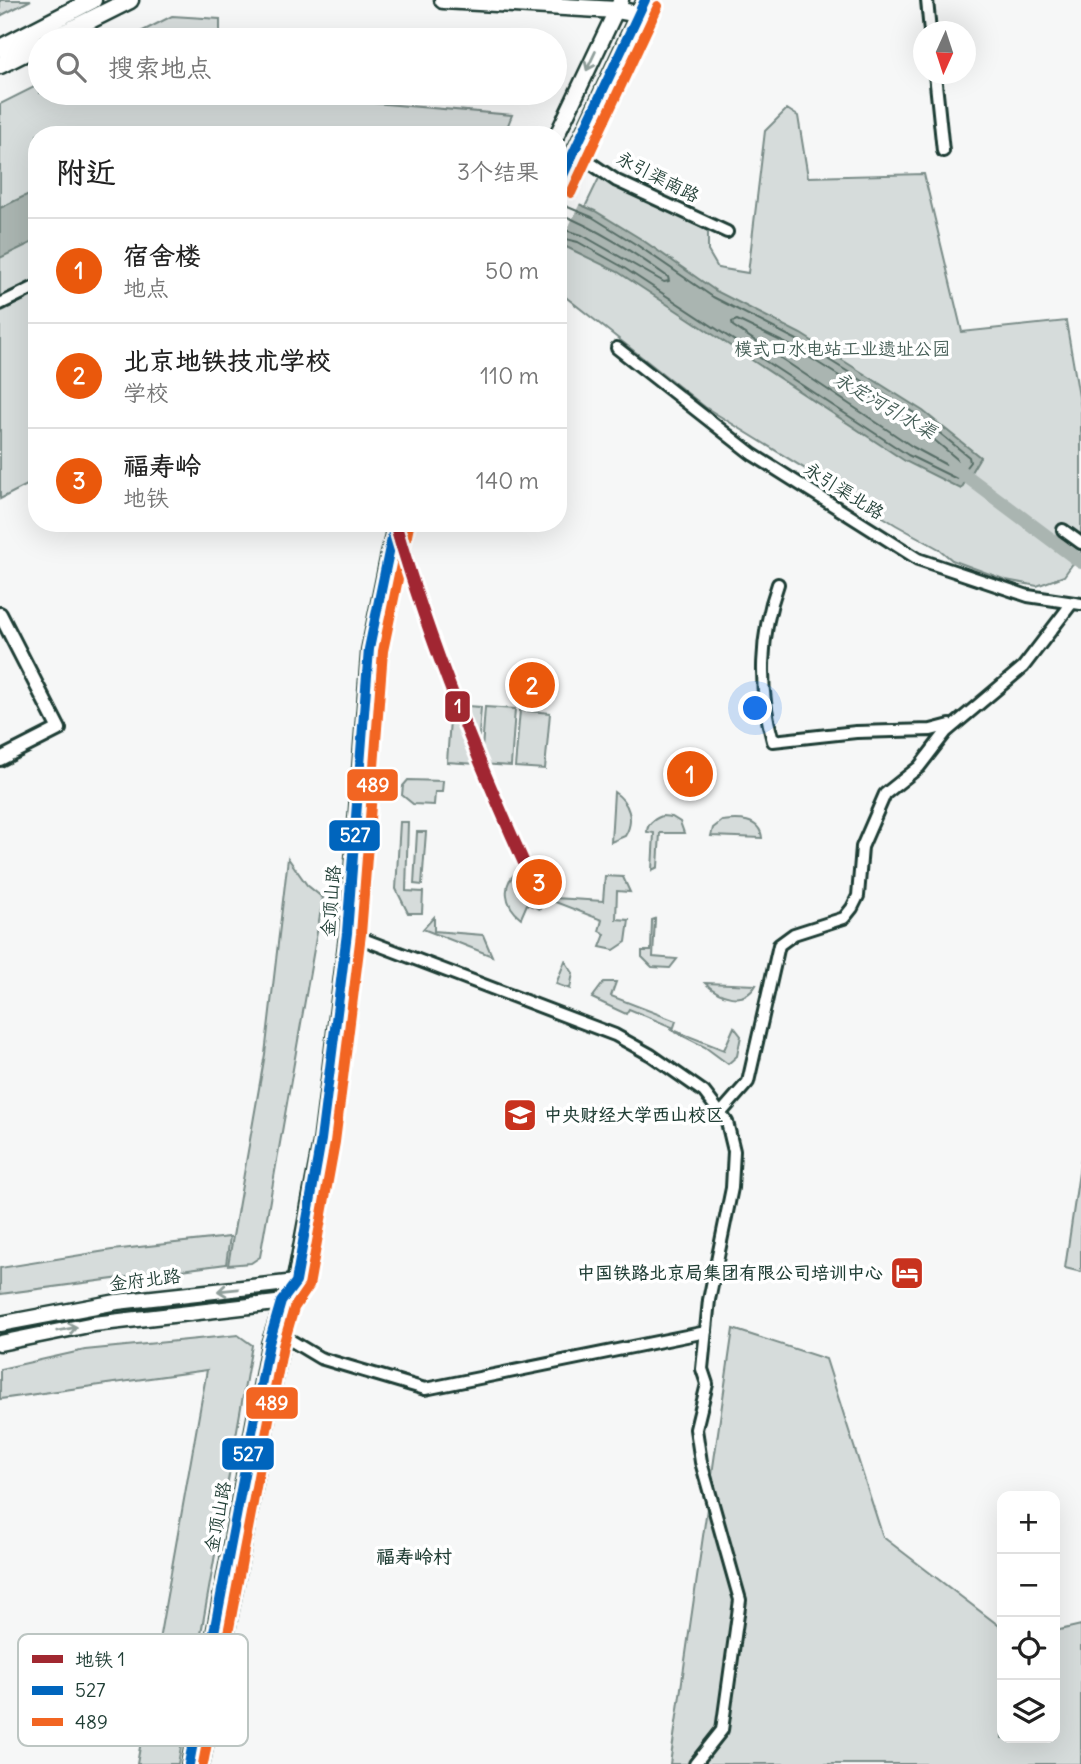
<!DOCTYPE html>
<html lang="zh">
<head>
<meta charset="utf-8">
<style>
  body { margin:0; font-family:Delius,"LXGW WenKai TC",sans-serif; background:#f6f6f6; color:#222 }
  .controls { position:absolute; right:21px; bottom:21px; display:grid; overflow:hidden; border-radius:14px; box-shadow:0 7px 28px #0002 }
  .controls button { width:63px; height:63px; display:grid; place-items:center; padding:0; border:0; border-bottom:2px solid #e0e0e0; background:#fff; color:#222; font:35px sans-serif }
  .compass { position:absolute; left:913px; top:21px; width:63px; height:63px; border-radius:50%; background:#fff; box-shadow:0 7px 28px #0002; rotate:183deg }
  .you { position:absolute; left:756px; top:709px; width:24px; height:24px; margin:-18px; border:5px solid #fff; border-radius:50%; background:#1a73e8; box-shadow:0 0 0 10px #1a73e833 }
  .badge { display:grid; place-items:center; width:46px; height:46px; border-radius:50%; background:#ea580c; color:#fff; font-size:23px; font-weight:700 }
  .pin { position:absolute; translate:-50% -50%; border:4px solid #fff; box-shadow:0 2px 7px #0006 }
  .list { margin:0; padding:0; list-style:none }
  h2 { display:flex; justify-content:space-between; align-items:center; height:91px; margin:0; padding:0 28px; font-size:30px }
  h2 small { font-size:23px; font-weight:400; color:#767676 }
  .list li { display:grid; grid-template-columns:46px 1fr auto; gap:21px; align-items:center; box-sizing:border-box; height:105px; padding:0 28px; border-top:2px solid #e0e0e0 }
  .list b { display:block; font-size:26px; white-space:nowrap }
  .list p { margin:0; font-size:23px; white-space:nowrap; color:#767676 }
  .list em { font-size:23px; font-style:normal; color:#767676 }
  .icon { flex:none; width:38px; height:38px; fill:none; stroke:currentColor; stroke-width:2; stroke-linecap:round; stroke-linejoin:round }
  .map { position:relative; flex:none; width:1081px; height:1764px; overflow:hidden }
  .search { position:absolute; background:#fff; box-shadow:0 7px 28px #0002; left:28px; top:28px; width:539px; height:77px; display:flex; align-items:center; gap:18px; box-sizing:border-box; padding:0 24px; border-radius:38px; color:#767676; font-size:26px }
  .panel { position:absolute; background:#fff; box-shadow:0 7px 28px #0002; left:28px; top:126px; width:539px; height:406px; border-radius:28px }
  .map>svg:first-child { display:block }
</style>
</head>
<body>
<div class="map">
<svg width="1081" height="1764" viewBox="0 0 1081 1764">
  <rect width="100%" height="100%" fill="#f6f7f7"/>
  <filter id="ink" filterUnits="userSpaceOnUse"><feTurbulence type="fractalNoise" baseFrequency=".0143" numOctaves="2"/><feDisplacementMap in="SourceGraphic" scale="14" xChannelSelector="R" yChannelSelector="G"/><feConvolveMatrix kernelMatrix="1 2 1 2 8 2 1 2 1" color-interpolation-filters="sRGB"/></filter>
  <g filter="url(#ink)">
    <path fill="#d6dcdb" stroke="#7a8c88" stroke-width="2" d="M0 0H31L0 16Z
      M172 16 220 19V40H125Z
      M40 84V93H258L512 115 504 135H37V480L0 499V104Z
      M787 109 798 116 808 177 924 174 962 332 1066 321 1081 408V552L1064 576 1037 586 1006 580 952 560 939 549 896 525 705 407 558 291V263L600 176 708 231V251L718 268 748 273 765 131Z
      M451 705 481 707 477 764 447 762Z
      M485 707 515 709 511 766 481 764Z
      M520 710 550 713 545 769 515 767Z
      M408 780 443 781 442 792H435L434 805 413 804 402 795 403 786Z
      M614 792C629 802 635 820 625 836L611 842Z
      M662 816 672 817 680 822 684 833H660L658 867 652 870 654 833 647 832C647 824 654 819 662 816Z
      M722 821C738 819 760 818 762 838L711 836 713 828Z
      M400 822H408L406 891 423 892 422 913H408L396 889Z
      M417 832H426L422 885 414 884Z
      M288 858 307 885 323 898 260 1257 251 1263 228 1265 265 1054Z
      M519 871H522L521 896 603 901 605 876 623 877 630 892 617 891 616 919 629 920 626 942 614 950 600 947 605 934 599 931 602 920 545 898 540 909 527 904 521 918C505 906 500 883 519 871Z
      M434 917V931L483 935 492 956 423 929Z
      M655 919 653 957 677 959 670 968 652 967 642 957V951H651L652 920Z
      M565 961 573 973 570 989 556 984Z
      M604 982H616L611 996 676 1021 673 1030 724 1050 734 1027 741 1036 737 1056 728 1064 705 1047 671 1030 672 1027 629 1009 626 1014 592 998Z
      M705 983 756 985C744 1006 719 997 705 983Z
      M1081 1159V1272L1065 1268Z
      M230 1237 226 1264 0 1294V1268L112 1250Z
      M733 1329 826 1359 883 1537 1002 1628V1738H1055V1631L1081 1625V1764H670Z
      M238 1335 252 1345 178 1764H137L207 1370 0 1399V1369L85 1350Z"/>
    <path fill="#aab5b1" stroke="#72857f" stroke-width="2" d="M37 190V240L0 258V208Z
      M558 195 595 211 641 239 716 291 801 334 923 411 980 457 961 489 905 461 618 272 558 243Z"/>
    <path fill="#f6f7f7" d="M558 192 581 201 559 247H558Z"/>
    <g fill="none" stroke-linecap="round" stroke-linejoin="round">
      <path stroke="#576d66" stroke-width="2" d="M558 203 592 217 637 245 713 297 797 340 919 416 969 457 970 462 957 479 908 455 621 266 578 242 558 237
        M558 213C598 229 633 252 668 277L669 281 664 282 582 235 558 228
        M737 320 793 347 914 423 957 459 956 466 952 468 913 447 733 326 732 322Z"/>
      <path stroke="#aab5b1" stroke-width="14" d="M953 466 1081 562"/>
      <g stroke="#1f3d34" stroke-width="16">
        <path id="minor" d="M927 0 930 32
          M935 74 943 151
          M574 152 617 181 727 232
          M0 304 37 286
          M617 348 752 454 918 559 1028 596 1081 604
          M1063 530 1081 543
          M778 584C760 634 758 689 773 741L856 732 931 730 950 725
          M347 933 615 1035 651 1055 704 1092 727 1122 734 1151 732 1188 709 1300 702 1369 707 1384 696 1429 701 1462 740 1600 722 1730 695 1764
          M720 1114 748 1082 779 945 794 934 844 918 852 908 858 896 862 847 885 794 919 767 946 732 1023 667 1072 603
          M285 1337 320 1358 425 1389 706 1332"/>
      </g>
      <g stroke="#1f3d34" stroke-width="18">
        <path id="tertiary" d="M0 614 59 729 0 759
          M189 1764 269 1343 285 1296
          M202 1764 321 1140 347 933 369 649 395 523"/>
      </g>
      <g stroke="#1f3d34" stroke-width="19">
        <path id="secondary" d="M557 135 621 0
          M558 187 645 0
          M0 1324 117 1302 296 1282
          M0 1343 94 1324 293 1301"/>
      </g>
      <g stroke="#1f3d34" stroke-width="21">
        <path id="primary" d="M443 0 616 10 638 14
          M50 40 130 0
          M0 48 93 0
          M0 65 40 45"/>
      </g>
      <use href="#minor" stroke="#fff" stroke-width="10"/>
      <use href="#tertiary" stroke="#fff" stroke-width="12"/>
      <use href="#secondary" stroke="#fff" stroke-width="14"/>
      <use href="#primary" stroke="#fff" stroke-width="16"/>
      <g stroke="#fff" stroke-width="16">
        <path id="bus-1" d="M558 186 645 0
          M189 1764 269 1343 281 1302 296 1282 321 1140 347 933 369 649 395 523"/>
      </g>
      <g stroke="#fff" stroke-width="16">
        <path id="bus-2" d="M571 193 658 6
          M203 1764 283 1346 294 1308 309 1286 335 1142 361 934 383 651 409 526"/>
      </g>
      <use href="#bus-1" stroke="#0065bd" stroke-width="10"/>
      <use href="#bus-2" stroke="#f26522" stroke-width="10"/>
      <g stroke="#fff" stroke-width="18">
        <path id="metro-1" d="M395 523C431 648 480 767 534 885"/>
      </g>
      <use href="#metro-1" stroke="#a12830" stroke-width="12"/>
    </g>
    <defs><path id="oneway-shaft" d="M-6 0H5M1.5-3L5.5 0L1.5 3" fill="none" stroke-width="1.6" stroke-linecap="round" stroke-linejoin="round" transform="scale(1.75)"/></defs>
    <g stroke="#8f9e9a">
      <use href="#oneway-shaft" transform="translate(591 61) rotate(115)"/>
      <use href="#oneway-shaft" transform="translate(228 1290) rotate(174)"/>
      <use href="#oneway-shaft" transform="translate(67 1329) rotate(-11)"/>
    </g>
  </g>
  <defs>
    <g id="university-square" transform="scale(1.75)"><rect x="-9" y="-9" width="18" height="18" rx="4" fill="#c8321e" stroke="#fff"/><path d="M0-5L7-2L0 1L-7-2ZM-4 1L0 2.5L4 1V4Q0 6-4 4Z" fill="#fff"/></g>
    <g id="hotel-square" transform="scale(1.75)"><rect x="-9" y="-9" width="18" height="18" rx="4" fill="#c8321e" stroke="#fff"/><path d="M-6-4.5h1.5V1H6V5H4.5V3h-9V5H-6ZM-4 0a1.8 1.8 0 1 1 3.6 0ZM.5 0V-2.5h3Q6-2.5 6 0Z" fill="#fff"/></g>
  </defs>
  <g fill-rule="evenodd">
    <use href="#university-square" x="520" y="1115"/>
    <use href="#hotel-square" x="907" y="1273"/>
  </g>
  <g text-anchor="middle" stroke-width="7" stroke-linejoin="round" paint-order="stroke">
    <g font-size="18" fill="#1f3d34" stroke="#fff">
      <text transform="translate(658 177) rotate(27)" y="6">永引渠南路</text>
      <text transform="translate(844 491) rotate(32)" y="6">永引渠北路</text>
      <text transform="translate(331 901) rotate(-85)" y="6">金顶山路</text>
      <text transform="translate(145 1280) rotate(-7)" y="6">金府北路</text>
      <text transform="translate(218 1517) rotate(-79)" y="6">金顶山路</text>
    </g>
    <g font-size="18" fill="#445d55" stroke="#fff">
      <text x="842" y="355">模式口水电站工业遗址公园</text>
    </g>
    <g font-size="18" font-weight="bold" fill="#1f3d34" stroke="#fff" text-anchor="start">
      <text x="544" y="1121">中央财经大学西山校区</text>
      <text x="883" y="1279" text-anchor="end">中国铁路北京局集团有限公司培训中心</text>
    </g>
    <g font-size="19" font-style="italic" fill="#49615a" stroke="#fff">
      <text transform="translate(885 405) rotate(30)" y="7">永定河引水渠</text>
    </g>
    <g font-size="19" font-weight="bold" fill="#1f3d34" stroke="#fff">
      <text x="414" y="1563">福寿岭村</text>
    </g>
  </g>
  <rect x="18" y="1634" width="230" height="112" rx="10" fill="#fff" stroke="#bcc5c2" stroke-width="2"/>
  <rect x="32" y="1655" width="31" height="8" fill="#a12830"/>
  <rect x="32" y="1686" width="31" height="9" fill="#0065bd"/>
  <rect x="32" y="1718" width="31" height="8" fill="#f26522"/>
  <g font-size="19" fill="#1f3d34">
    <text x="75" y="1666">地铁 1</text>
    <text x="75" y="1697">527</text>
    <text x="75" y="1729">489</text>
  </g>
  <g stroke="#fff" stroke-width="2.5">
    <rect x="444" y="690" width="27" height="33" rx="7" fill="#a12830"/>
    <rect x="346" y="768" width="53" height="34" rx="7" fill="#f26522"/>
    <rect x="328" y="819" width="53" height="33" rx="7" fill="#0065bd"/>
    <rect x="245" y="1386" width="54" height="34" rx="7" fill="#f26522"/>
    <rect x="221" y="1437" width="54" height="34" rx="7" fill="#0065bd"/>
  </g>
  <g font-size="19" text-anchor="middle" font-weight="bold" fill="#fff">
    <text x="458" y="713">1</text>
    <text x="373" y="792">489</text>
    <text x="355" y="842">527</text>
    <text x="272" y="1410">489</text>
    <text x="248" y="1461">527</text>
  </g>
</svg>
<div class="controls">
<button>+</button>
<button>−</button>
<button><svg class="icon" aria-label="locate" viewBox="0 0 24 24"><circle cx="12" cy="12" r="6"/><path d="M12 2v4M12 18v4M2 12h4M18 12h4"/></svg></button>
<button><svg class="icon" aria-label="layers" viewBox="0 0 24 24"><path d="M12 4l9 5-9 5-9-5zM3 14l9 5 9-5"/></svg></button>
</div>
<svg class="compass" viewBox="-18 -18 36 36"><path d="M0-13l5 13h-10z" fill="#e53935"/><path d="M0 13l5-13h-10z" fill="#767676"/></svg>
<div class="you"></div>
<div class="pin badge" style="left:690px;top:774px">1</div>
<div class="pin badge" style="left:532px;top:685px">2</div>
<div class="pin badge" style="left:539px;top:882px">3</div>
<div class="search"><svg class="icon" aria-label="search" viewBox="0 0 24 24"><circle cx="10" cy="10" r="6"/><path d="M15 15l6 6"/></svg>搜索地点</div>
<section class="panel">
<h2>附近<small>3个结果</small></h2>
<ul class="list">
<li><span class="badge">1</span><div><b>宿舍楼</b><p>地点</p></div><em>50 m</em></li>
<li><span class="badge">2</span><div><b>北京地铁技术学校</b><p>学校</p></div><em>110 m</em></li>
<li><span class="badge">3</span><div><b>福寿岭</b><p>地铁</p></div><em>140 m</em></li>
</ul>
</section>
</div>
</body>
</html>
